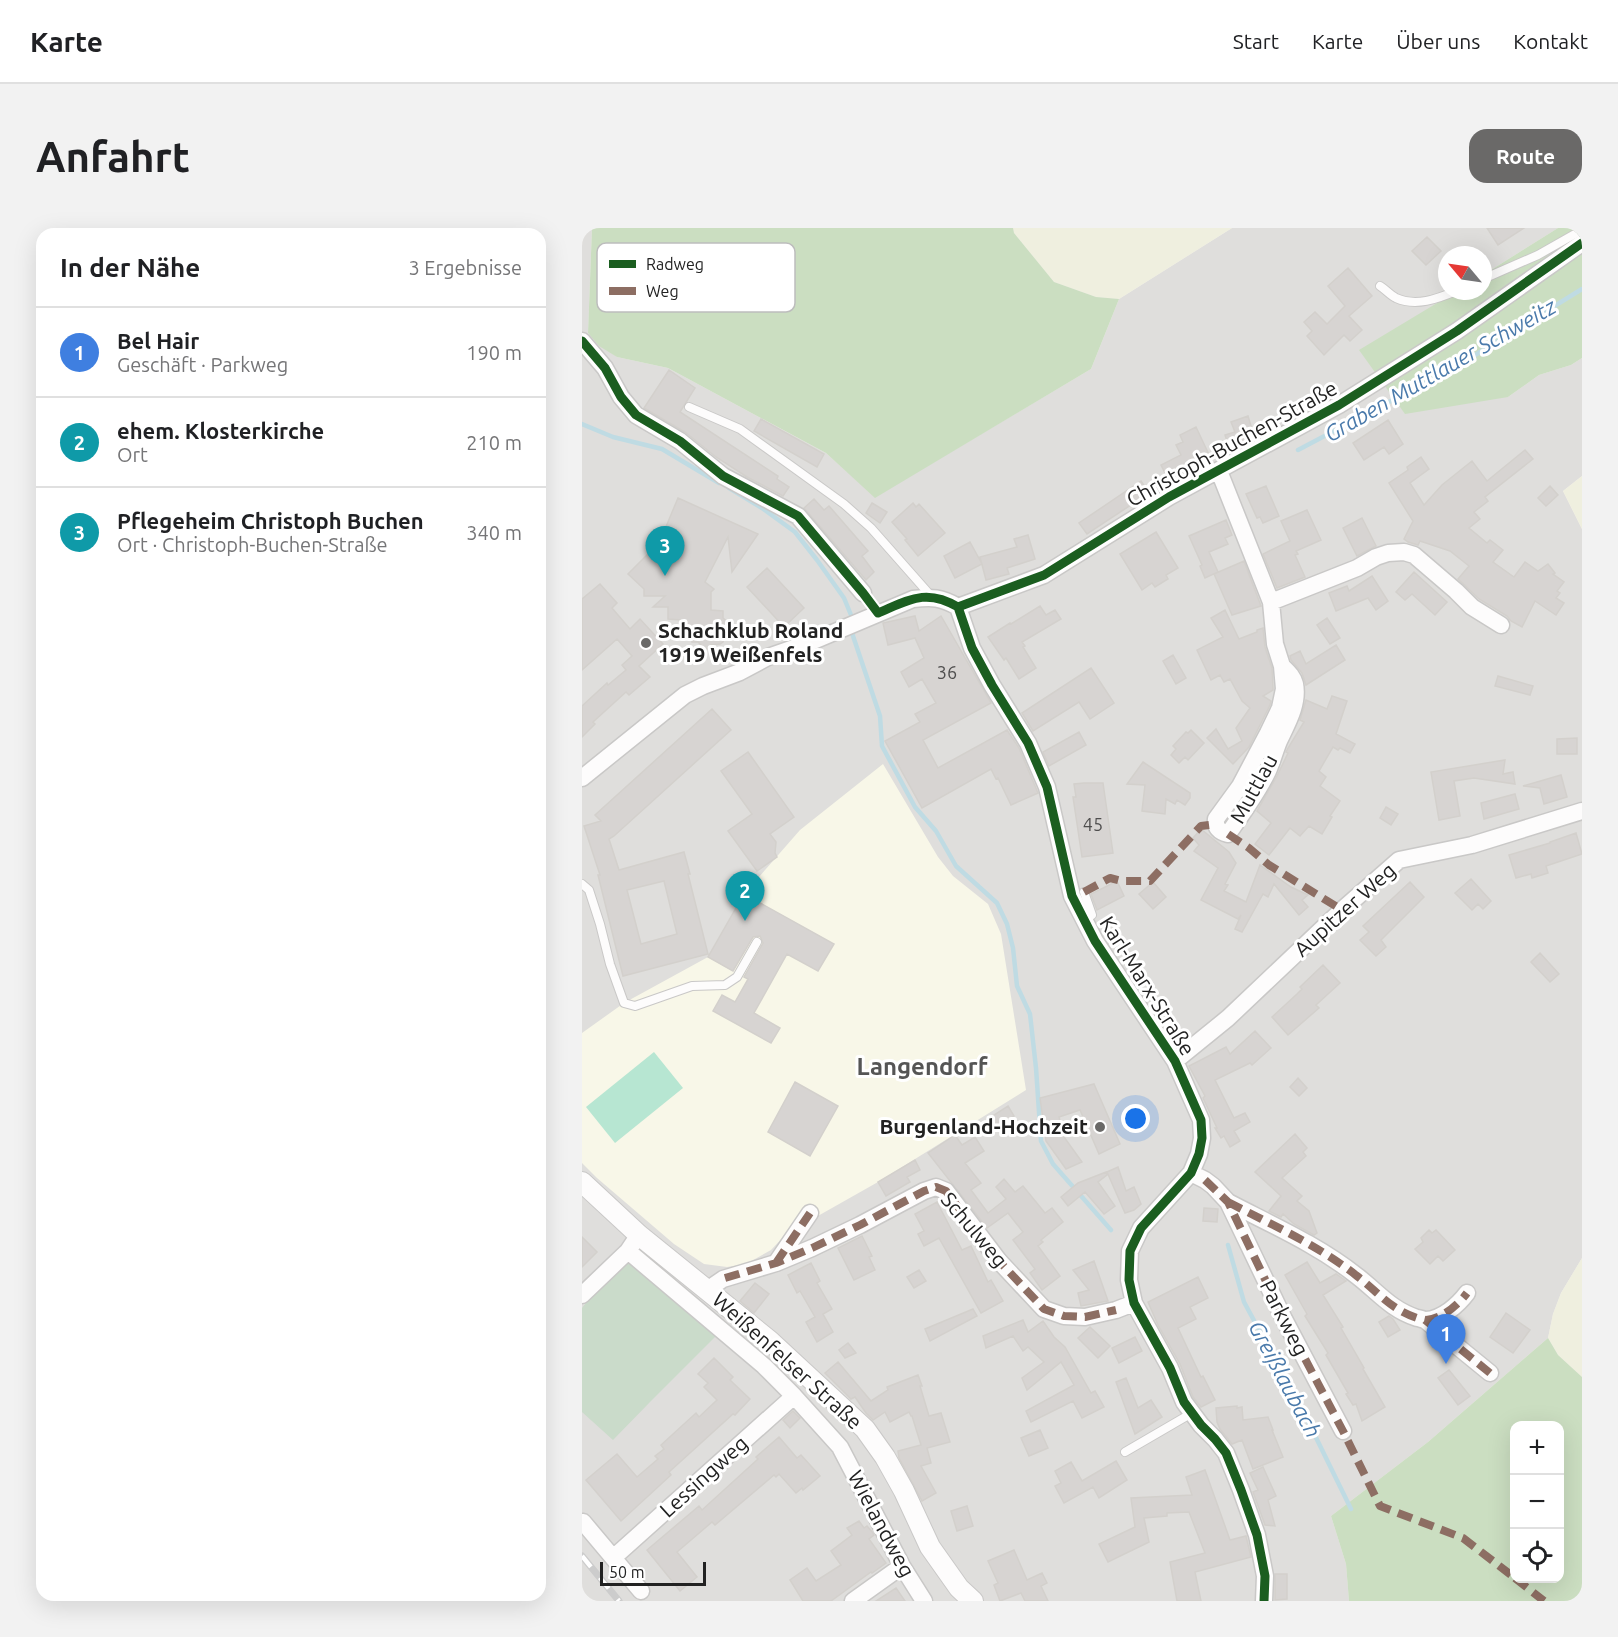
<!DOCTYPE html>
<html lang="de">
<head>
<meta charset="utf-8">
<style>
  body { margin:0; font-family:Ubuntu,sans-serif; background:#f2f2f2; color:#202124 }
  .controls { position:absolute; right:18px; bottom:18px; display:grid; overflow:hidden; border-radius:12px; box-shadow:0 6px 24px #0002 }
  .controls button { width:54px; height:54px; display:grid; place-items:center; padding:0; border:0; border-bottom:2px solid #e0e0e0; background:#fff; color:#202124; font:30px sans-serif }
  .compass { position:absolute; left:856px; top:18px; width:54px; height:54px; border-radius:50%; background:#fff; box-shadow:0 6px 24px #0002; rotate:299deg }
  .scale { position:absolute; left:18px; bottom:15px; width:106px; box-sizing:border-box; padding-left:6px; border:3px solid #222; border-top:0; font-size:16px; line-height:21px; white-space:nowrap; color:#222; -webkit-text-stroke:4px #fff; paint-order:stroke }
  .you { position:absolute; left:554px; top:891px; width:21px; height:21px; margin:-15px; border:4px solid #fff; border-radius:50%; background:#1a73e8; box-shadow:0 0 0 9px #1a73e833 }
  .badge { display:grid; place-items:center; width:39px; height:39px; border-radius:50%; background:#6a6968; color:#fff; font-size:20px; font-weight:700 }
  .pin { position:absolute; translate:-50% -50px; filter:drop-shadow(0 2px 3px #0008) }
  .pin::after { content:''; position:absolute; top:32px; width:21px; height:18px; background:inherit; clip-path:polygon(0 0,100% 0,50% 100%) }
  .list { margin:0; padding:0; list-style:none }
  h2 { display:flex; justify-content:space-between; align-items:center; height:78px; margin:0; padding:0 24px; font-size:26px }
  h2 small { font-size:20px; font-weight:400; color:#757577 }
  .list li { display:grid; grid-template-columns:39px 1fr auto; gap:18px; align-items:center; box-sizing:border-box; height:90px; padding:0 24px; border-top:2px solid #e0e0e0 }
  .list b { display:block; font-size:22px; white-space:nowrap }
  .list p { margin:0; font-size:20px; white-space:nowrap; color:#757577 }
  .list em { font-size:20px; font-style:normal; color:#757577 }
  .icon { flex:none; width:33px; height:33px; fill:none; stroke:currentColor; stroke-width:2; stroke-linecap:round; stroke-linejoin:round }
  .map { position:relative; flex:none; width:1000px; height:1373px; overflow:hidden; border-radius:18px }
  header { display:flex; align-items:center; gap:36px; box-sizing:border-box; height:84px; padding:0 30px; background:#fff; border-bottom:2px solid #e0e0e0 }
  header strong { font-size:28px }
  nav { display:flex; gap:33px; margin-inline-start:auto; font-size:21px }
  .intro { display:flex; align-items:center; justify-content:space-between; box-sizing:border-box; height:144px; padding:0 36px }
  h1 { margin:0; font-size:42px }
  .button { padding:15px 27px; border-radius:18px; background:#6a6968; color:#fff; font-size:21px; font-weight:700 }
  main { display:flex; gap:36px; padding:0 36px }
  aside { flex:1; background:#fff; border-radius:18px; box-shadow:0 6px 24px #0002 }
  .map>svg:first-child { display:block }
</style>
</head>
<body>
<header>
<strong>Karte</strong>
<nav><a>Start</a><a>Karte</a><a>Über uns</a><a>Kontakt</a></nav>
</header>
<div class="intro"><h1>Anfahrt</h1><a class="button">Route</a></div>
<main>
<aside>
<h2>In der Nähe<small>3 Ergebnisse</small></h2>
<ul class="list">
<li><span class="badge" style="background:#3f7fe0">1</span><div><b>Bel Hair</b><p>Geschäft · Parkweg</p></div><em>190 m</em></li>
<li><span class="badge" style="background:#0f9aa8">2</span><div><b>ehem. Klosterkirche</b><p>Ort</p></div><em>210 m</em></li>
<li><span class="badge" style="background:#0f9aa8">3</span><div><b>Pflegeheim Christoph Buchen</b><p>Ort · Christoph-Buchen-Straße</p></div><em>340 m</em></li>
</ul>
</aside>
<div class="map">
<svg width="1000" height="1373" viewBox="0 0 1000 1373">
  <rect width="100%" height="100%" fill="#f0eeeb"/>
  <path fill="#dfdedc" d="M0 0H10L6 105 35 129 86 140 244 225 293 269 509 141 537 71 650 0H976L901 47V27H865V63L926 169 957 147 989 137 1000 130V248L981 263 1000 301V1030L979 1065 971 1086 966 1110 846 1214 749 1288 764 1336 767 1373H0Z"/>
  <path fill="#f8f7e8" d="M301 536 356 629 371 648 406 676 419 706 444 862 296 954 204 1006 189 1022 164 1036 145 1039 122 1036 92 1016 15 950 0 935V805L42 775 126 729 150 743 186 679 162 666 218 602Z"/>
  <path fill="#efefdf" d="M431 0H650L537 71 514 69 472 54 432 5Z
    M1000 248V301L981 263Z
    M1000 1030V1149L976 1127 966 1110 971 1086 979 1065Z"/>
  <path fill="#cbdec1" fill-rule="evenodd" d="M10 0H431L432 5 472 54 514 69 537 71 509 141 293 270 244 225 86 140 35 129 17 118 6 105Z
    M976 0H1000V130L989 137 957 147 926 169 823 186 777 122 875 63H901V47Z
    M966 1110 976 1127 1000 1149V1373H767L764 1336 749 1288 846 1214ZM933 1198H978V1350H933Z"/>
  <path fill="#cadbca" d="M47 1033 134 1108 68 1174 31 1212 0 1184V1080L7 1071Z"/>
  <path fill="#b7e6d2" d="M72 824 101 860 33 915 4 879Z"/>
  <g fill="none" stroke-linecap="round" stroke-linejoin="round">
    <path stroke="#bfdbe3" stroke-width="4.5" d="M0 196 31 209 80 221 137 255
      M716 222 877 137 1000 61
      M147 260 180 280 213 304 235 332 262 370 269 387 271 408 298 488 300 518 333 579 354 603 374 638 415 675 425 696 431 720 435 758 448 786 454 840 459 913 471 936 529 1002
      M646 1017 662 1074 720 1181 769 1281"/>
  </g>
  <path fill="#d7d4d2" stroke="#d3d0cc" stroke-width="1.5" fill-rule="evenodd" d="M905 0H942L916 17Z
    M845 9 859 23 844 37 830 23Z
    M766 40 790 68 767 88 780 102 768 113 762 107 742 127 725 108 730 103 722 94 733 84 745 96 763 78 746 58Z
    M87 142 113 160 98 184 196 248 195 251 207 259 201 268 165 249 134 229 103 204 62 180Z
    M666 188 673 211 648 223 643 207 653 204 649 194Z
    M179 191 242 226 235 239 172 203Z
    M806 192 821 216 807 226 802 219 782 232 771 215Z
    M614 199 629 231 587 253 579 237 599 227 594 217 601 214 598 207Z
    M943 222 951 231 903 269 906 273 892 284 898 291 887 300 905 315 908 312 921 322 911 334 932 349 943 334 956 343 966 336 973 345 971 346 982 354 975 363 978 365 974 370 982 375 974 387 953 373 940 399 929 393 925 388 897 371 876 351 887 338 868 323 838 313 836 317 826 314 822 311 831 293 807 255 826 242 825 239 839 229 847 241 828 255 842 277 860 257 890 233 905 253Z
    M559 253 567 265 505 306 497 295Z
    M684 258 697 288 681 295 678 289 675 290 664 266Z
    M968 258 976 267 964 278 956 270Z
    M96 270 176 306 150 344 146 309 123 354 132 361 129 364V382L141 383V390L149 397 144 402 141 414 138 416 129 417 124 422 116 414H110V404L99 403V392L86 391V379H71L83 368H62V361L46 346 70 322 83 333 93 323 101 309 83 301Z
    M232 271 242 282 247 278 286 323 280 328 292 344 284 352 222 280Z
    M290 275 305 284 298 295 284 285Z
    M331 275 334 279 337 276 363 305 336 328 323 312 325 311 310 294Z
    M725 282 739 312 714 323 716 326 713 327 723 349 695 360 681 326 708 313 699 293Z
    M780 290 794 318 775 328 761 300Z
    M644 292 650 307 643 310 646 316 627 324 636 344 623 350 618 338 620 337 607 308Z
    M574 304 596 340 584 347 586 351 573 359 570 355 560 362 538 326Z
    M446 307 453 331 425 340 427 346 404 352 398 329 435 319 432 311Z
    M388 314 400 336 373 350 362 328Z
    M662 333 679 378 650 387 632 346Z
    M185 340 222 380 202 399 165 359Z
    M832 344 865 374 853 387 830 366 823 372 814 364Z
    M790 348 806 373 794 382 786 370 754 383 747 365 765 358 767 363Z
    M18 356 35 375 30 380 48 401 58 391 81 416 57 438 68 449 47 467 44 464 11 494 13 496 0 509V478L25 455 26 457 44 442 40 437 50 428 35 411 0 442V371Z
    M458 378 464 387 473 382 479 391 440 414 443 418 441 419 454 440 437 451 424 430 422 432 406 409 428 395 429 396Z
    M643 382 657 411 675 404V402L681 400 683 419 690 440 691 460V462L681 468 689 473 688 477 667 519 651 536 625 510 634 501 646 521 660 513 654 500 668 480 660 473 648 451 642 454 638 447 629 452 615 422 641 409 629 390Z
    M333 388 337 403 359 388 409 475 341 512 356 540 425 502 437 520 456 565 429 577 416 550 414 551 409 541 340 580 303 513 338 494 333 486 354 475 340 451 327 459 319 444 342 430 333 410 306 417 301 395Z
    M745 390 758 410 748 416 735 397Z
    M754 417 763 432 724 457 720 445 709 432 708 428 718 423 724 436Z
    M591 427 604 450 594 456 581 433Z
    M509 440 532 475 508 491 497 474 451 503 440 485Z
    M916 448 951 458 948 467 913 458Z
    M750 468 765 473 754 506 773 516 768 525 758 520 756 522 751 519 737 543 744 549 738 558 758 573 748 588 750 589 740 606 727 598 718 608 708 600 687 627 673 616 689 595 675 583 695 548 706 525 704 524 706 520 722 494 718 492 724 472 745 481Z
    M130 481 149 502 32 608 27 611 37 642 102 624 108 646H106L126 726 41 748 16 647H18L2 598 19 593 13 587ZM82 653 95 706 59 716 45 662Z
    M609 502 622 515 606 532 603 529 597 535 589 527 594 521 591 518 604 504 606 505Z
    M497 504 504 517 467 538 461 524Z
    M995 510V526H975V511Z
    M166 524 212 589 188 606 194 614 193 625 195 629 175 643 146 603 170 586 139 543Z
    M923 532 921 546 931 544 933 556 892 550 872 553 878 588 857 592 849 544Z
    M561 534 608 565V570L603 577 595 572 593 576 584 571 583 586 560 583 563 557 545 556Z
    M979 547 985 569 962 576 958 560 941 558Z
    M502 555H521L531 625 500 629 491 569H494L492 556Z
    M933 566 937 581 902 591 899 575Z
    M804 579 816 586 809 597 798 590Z
    M619 601 647 624 654 635 643 656 646 657 642 663 664 674 678 637 709 659 726 667 720 672 726 679 717 687 692 656 686 669 681 666 660 704 653 701 659 687 656 691 619 672 636 640 612 623 617 617 611 610Z
    M994 605 1000 626 964 638 966 645 950 650 949 646 934 650 927 627 968 615V614Z
    M889 651 909 673 901 681 896 676 890 682 873 665Z
    M535 653 542 668 515 682 509 666Z
    M571 654 584 669 571 681 557 666Z
    M828 654 842 669 799 712 804 719 794 728 778 712 787 704 781 698Z
    M162 666 252 716 236 743 205 726 172 785 198 800 189 815 131 783 140 767 153 774 166 751 162 749 181 715 178 708 171 709 151 743 126 729Z
    M958 725 977 746 968 754 949 734Z
    M741 737 758 755 734 777 737 780 706 807 690 789 715 766 720 761 718 759Z
    M673 803 689 820 670 837 668 835 633 852 652 890 663 885 668 894 652 903 658 913 648 919 642 908 639 910 633 900H635L621 870 623 868 607 838 644 819 648 826Z
    M716 850 725 860 717 868 708 859Z
    M213 854 256 878 228 928 186 904Z
    M512 856 538 916 517 926 498 882 477 889 482 909 500 934 484 941 464 913 458 870Z
    M426 878 432 888 415 899 409 889Z
    M713 906 725 920 721 924 724 928 700 950 720 968 715 973 727 983 735 1005 732 1007 712 996 701 986 699 989 687 983 699 968 673 944Z
    M373 907 380 917 393 909 402 923 383 935 399 955 389 962 406 985 424 971 414 959 422 951 433 964 441 958 463 985 470 980 481 994 459 1012 461 1014 456 1018 478 1048 460 1062 448 1045 453 1041 431 1012 441 1004 426 985 405 1000 346 925Z
    M333 932 338 942 325 949 328 954 304 968 296 954Z
    M536 939 544 963 552 959 559 976 552 982 543 985 525 944Z
    M524 944 525 947 516 954 533 978 522 986 503 964 486 978 479 969 496 955Z
    M355 974 380 1022 389 1018 406 1054 409 1052 421 1073 399 1085 357 1010 342 1018 336 1006 342 1003 333 986Z
    M622 980 636 981 635 994 621 993Z
    M847 1002 850 1005 854 1002 873 1022 861 1033 856 1028 848 1036 833 1021 841 1014 839 1010Z
    M280 1008 290 1028 287 1029 293 1042 272 1052 256 1020Z
    M0 1009 15 1024 0 1039Z
    M512 1033 526 1073 499 1078 496 1065 507 1062 491 1042Z
    M725 1034 738 1055 754 1046 764 1053 741 1067 761 1099 759 1100 782 1140 781 1141 803 1179 780 1193 774 1176 771 1177 764 1166 766 1165 744 1127 746 1125 723 1088 725 1086 703 1047Z
    M229 1035 238 1053 235 1055 250 1081 241 1086 251 1104 235 1114 224 1094 233 1089 218 1063 215 1065 206 1047Z
    M337 1042 344 1053 332 1060 325 1049Z
    M616 1049 626 1070 608 1079 614 1091 596 1100 619 1149 621 1148 633 1172 619 1179 611 1169 598 1136 576 1097 566 1074Z
    M173 1055 187 1066 172 1085 158 1073Z
    M391 1081 395 1088 348 1113 343 1101Z
    M924 1085 948 1102 931 1125 908 1109Z
    M807 1088 811 1091 818 1102 806 1109 797 1094Z
    M441 1092 446 1104 461 1093 472 1109 483 1119 509 1165 513 1163 522 1179 500 1190 491 1173 449 1194 444 1183 492 1157 479 1134 445 1162 440 1150 462 1134 446 1119 441 1123 431 1108 404 1120 401 1108Z
    M508 1099 528 1118 516 1130 496 1110Z
    M553 1109 560 1123 537 1135 530 1120Z
    M266 1115 274 1125 263 1130 257 1122Z
    M132 1130 151 1149 148 1152 168 1171 153 1187 151 1186 87 1244 89 1247 39 1293 4 1252 35 1226 55 1249 76 1231 73 1228 82 1221 79 1217 114 1185 117 1189 135 1172 122 1159 126 1155 116 1146Z
    M256 1134 289 1173 306 1162 305 1159 336 1147 340 1158H338L347 1188 359 1185 368 1214 345 1220 349 1235 339 1238 354 1265 340 1273 317 1230 316 1223 339 1217 330 1188H329L327 1184 308 1194 303 1184 291 1192 284 1185 273 1169 269 1171 243 1145Z
    M867 1142 888 1168 876 1177 856 1150Z
    M544 1150 556 1180 569 1172 580 1189 553 1206 534 1154Z
    M655 1178V1180L660 1179 661 1192 686 1189 691 1202H690L701 1229 671 1241 660 1212 650 1216 638 1201 635 1194 634 1180Z
    M211 1183 218 1190 208 1200 201 1192Z
    M458 1202 466 1220 447 1228 439 1210Z
    M197 1209 215 1230 219 1227 238 1248 221 1262 220 1260 214 1265 197 1246 194 1249 192 1247 133 1297 130 1294 95 1324 115 1349 98 1363 65 1322 117 1278 120 1282 176 1231 174 1229Z
    M534 1233 545 1252 517 1270 511 1259 482 1275 473 1258 479 1255 473 1243 489 1234 500 1253Z
    M681 1239 694 1268 686 1272 693 1298 683 1297 671 1264 676 1262 668 1245Z
    M623 1242 648 1312 664 1308 669 1329 613 1344 619 1373H595L588 1334 623 1325 607 1284 585 1285V1288L562 1290 567 1314 526 1334 517 1316 553 1299 549 1270 610 1267 604 1249Z
    M385 1278 391 1298 375 1303 369 1283Z
    M277 1293 282 1300 285 1298 291 1305 292 1307 287 1311 304 1335 290 1345 289 1344 249 1373H221L208 1352 225 1340 234 1353 259 1337 249 1323 270 1307 265 1300Z
    M432 1322 445 1352 460 1345 465 1355 459 1358 466 1373H443L439 1365 418 1373 412 1357 416 1355 406 1333Z
    M693 1346H705V1371L693 1372Z
    M314 1360 323 1373H294Z"/>
  <g fill="none" stroke-linecap="round" stroke-linejoin="round">
    <g stroke="#c9c8c7" stroke-width="10">
      <path id="service" d="M901 51 956 27 1000 2
        M798 58C803 61 808 67 814 70 834 79 855 71 874 63
        M107 179 158 201 262 276 289 300 349 368
        M281 365 296 385
        M0 656 7 662 18 696 28 736 42 775 53 778 110 758 143 757 155 749 175 714
        M502 664 510 687 503 692
        M543 1224 610 1185"/>
    </g>
    <g stroke="#c9c8c7" stroke-width="19">
      <path id="minor" d="M0 113 23 140 39 169 54 187 98 213 141 248 216 288 281 365
        M637 243 689 374 693 416 700 438 702 461 698 480 686 505 658 558 634 591C633 600 638 604 646 606 660 586 675 566 686 543 690 534 693 523 697 513 705 496 717 476 713 456 711 448 706 444 700 438
        M689 374 775 340 794 329 806 325 822 324 832 327 874 363 890 379 919 397
        M376 379 390 420 410 457 446 515 465 559 490 668 513 713 593 833 619 892 620 910 617 926 609 945 559 1000 548 1023 547 1052 552 1075 588 1140 602 1174 619 1197 633 1211 644 1225 659 1262 675 1307 683 1348 682 1373
        M376 379 462 347 587 269 757 177 875 103 1000 15
        M0 550 103 467 121 458 158 444 186 429 229 414 331 371C350 369 359 369 376 379
        M593 833 646 790 760 682 817 632 890 617 1000 583
        M609 945 623 952 631 958 646 974 702 1091 761 1203
        M646 974C690 997 736 1017 775 1048 796 1064 808 1081 835 1090 837 1090 842 1092 844 1092 860 1091 876 1077 885 1065
        M194 1035 228 985
        M125 1062 141 1051 194 1035 230 1020 278 997 342 963 354 959 364 963 417 1033 462 1081 482 1088 503 1089 534 1082 552 1075
        M0 1067 46 1023 52 1014
        M843 1092 908 1145
        M212 1168 258 1219 320 1338 342 1373
        M1 1294 59 1363
        M31 1330 212 1168 182 1138 46 1023
        M271 1373 320 1338"/>
    </g>
    <g stroke="#c9c8c7" stroke-width="22">
      <path id="tertiary" d="M0 954 57 1007 188 1113 283 1201 303 1229 322 1263 348 1319 377 1360 391 1373"/>
    </g>
    <use href="#service" stroke="#fdfcfc" stroke-width="8"/>
    <use href="#minor" stroke="#fdfcfc" stroke-width="16"/>
    <use href="#tertiary" stroke="#fdfcfc" stroke-width="20"/>
    <g stroke="#ccc" stroke-width="7">
      <path id="rail" d="M0 1328 37 1373"/>
    </g>
    <use href="#rail" stroke="#fff" stroke-width="4.5" stroke-dasharray="14" stroke-linecap="butt"/>
    <path stroke="#8d6e63" stroke-width="8" stroke-dasharray="15 8" stroke-linecap="butt" d="M646 606 667 620 687 637 760 682
      M502 664 528 650 540 653H568L619 598 634 596
      M623 952 646 974 702 1091 761 1203 798 1278 881 1310 933 1350
      M646 974C690 997 736 1017 775 1048 796 1064 808 1081 835 1090 837 1090 842 1092 844 1092 860 1091 876 1077 885 1065
      M194 1035 228 985
      M143 1050 194 1035 230 1020 278 997 342 963 354 959 364 963 417 1033 462 1081 482 1088 503 1089 534 1082
      M843 1092 908 1145
      M933 1350 962 1373"/>
    <g stroke="#fff" stroke-width="13">
      <path id="cycleway" d="M0 113 23 140 39 169 54 187 98 213 141 248 216 288 281 365 296 385C327 372 344 360 376 379
        M376 379 390 420 410 457 446 515 465 559 490 668 513 713 593 833 619 892 620 910 617 926 609 945 559 1000 548 1023 547 1052 552 1075 588 1140 602 1174 619 1197 633 1211 644 1225 659 1262 675 1307 683 1348 682 1373
        M376 379 462 347 587 269 757 177 875 103 1000 15"/>
    </g>
    <use href="#cycleway" stroke="#1b5e20" stroke-width="9"/>
  </g>
  <g fill="#6a6968" stroke="#fff" stroke-width="2">
    <circle cx="64" cy="415" r="6"/>
    <circle cx="518" cy="899" r="6"/>
  </g>
  <g text-anchor="middle" stroke-width="6" stroke-linejoin="round" paint-order="stroke">
    <g font-size="18" fill="#4f4e4e">
      <text x="365" y="451">36</text>
      <text x="511" y="603">45</text>
    </g>
    <g font-size="21" fill="#222" stroke="#fff">
      <text transform="translate(650 216) rotate(-29)" y="7">Christoph-Buchen-Straße</text>
      <text transform="translate(672 561) rotate(-61)" y="7">Muttlau</text>
      <text transform="translate(763 682) rotate(-42)" y="7">Aupitzer Weg</text>
      <text transform="translate(565 758) rotate(58)" y="7">Karl-Marx-Straße</text>
      <text transform="translate(392 1002) rotate(50)" y="7">Schulweg</text>
      <text transform="translate(702 1090) rotate(63)" y="7">Parkweg</text>
      <text transform="translate(205 1133) rotate(42)" y="7">Weißenfelser Straße</text>
      <text transform="translate(122 1249) rotate(-42)" y="7">Lessingweg</text>
      <text transform="translate(299 1296) rotate(62)" y="7">Wielandweg</text>
    </g>
    <g font-size="21" font-weight="bold" fill="#222" stroke="#fff" text-anchor="start">
      <text x="76" y="410">Schachklub Roland<tspan x="76" dy="24">1919 Weißenfels</tspan></text>
      <text x="506" y="906" text-anchor="end">Burgenland-Hochzeit</text>
    </g>
    <g font-size="22" font-style="italic" fill="#4a7aab" stroke="#fff">
      <text transform="translate(858 142) rotate(-30)" y="8">Graben Muttlauer Schweitz</text>
      <text transform="translate(703 1151) rotate(62)" y="8">Greißlaubach</text>
    </g>
    <g font-size="24" font-weight="bold" fill="#555" stroke="#fff">
      <text x="340" y="847">Langendorf</text>
    </g>
  </g>
  <rect x="15" y="15" width="198" height="69" rx="9" fill="#fff" stroke="#bdbdbd" stroke-width="1.5"/>
  <rect x="27" y="32" width="27" height="8" fill="#1b5e20"/>
  <rect x="27" y="59" width="27" height="8" fill="#8d6e63"/>
  <g font-size="16" fill="#222">
    <text x="64" y="42">Radweg</text>
    <text x="64" y="69">Weg</text>
  </g>
</svg>
<div class="controls">
<button>+</button>
<button>−</button>
<button><svg class="icon" aria-label="locate" viewBox="0 0 24 24"><circle cx="12" cy="12" r="6"/><path d="M12 2v4M12 18v4M2 12h4M18 12h4"/></svg></button>
</div>
<svg class="compass" viewBox="-18 -18 36 36"><path d="M0-13l5 13h-10z" fill="#e53935"/><path d="M0 13l5-13h-10z" fill="#757577"/></svg>
<div class="scale">50 m</div>
<div class="you"></div>
<div class="pin badge" style="left:864px;top:1136px;background:#3f7fe0">1</div>
<div class="pin badge" style="left:163px;top:693px;background:#0f9aa8">2</div>
<div class="pin badge" style="left:83px;top:348px;background:#0f9aa8">3</div>
</div>
</main>
</body>
</html>
